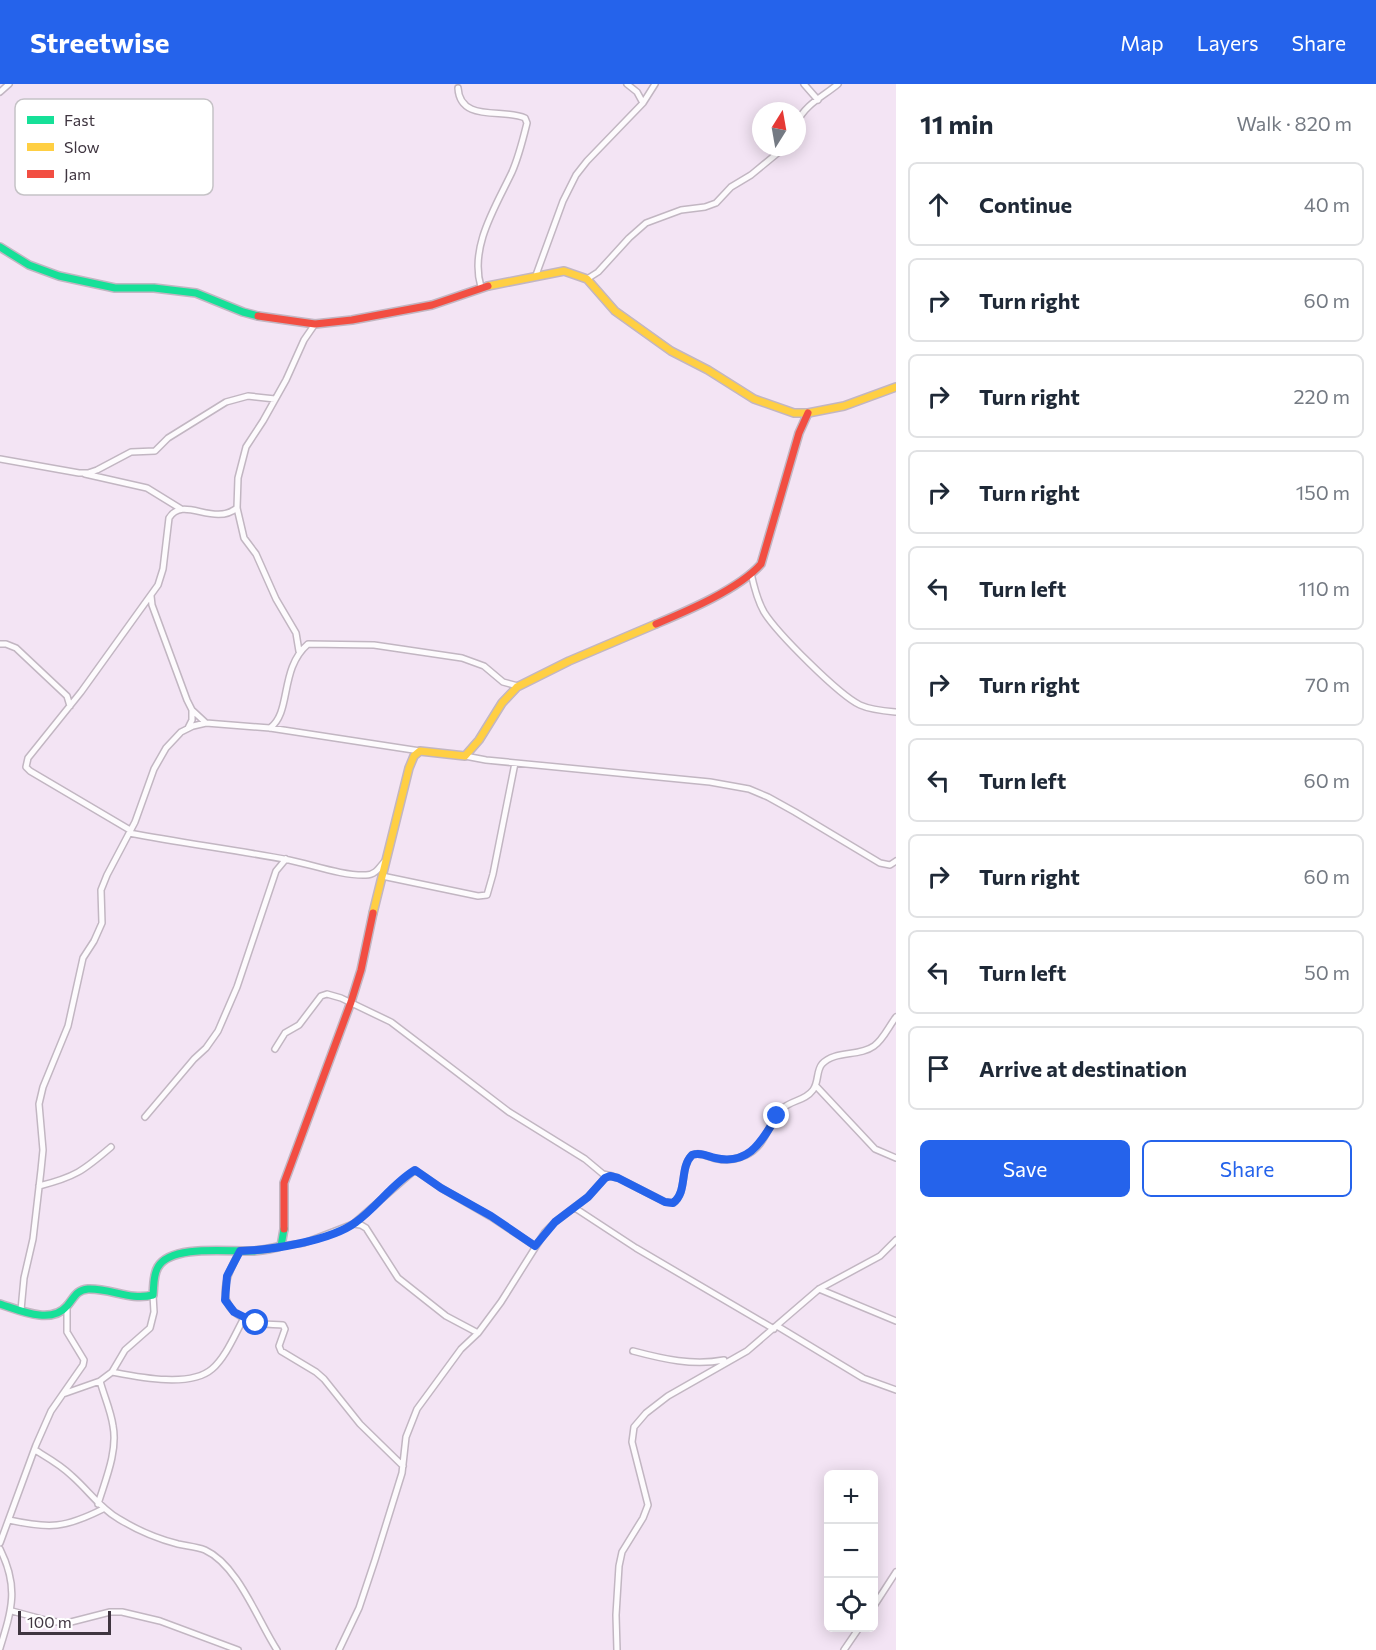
<!DOCTYPE html>
<html lang="en">
<head>
<meta charset="utf-8">
<style>
  body { margin:0; font-family:Commissioner,sans-serif; background:#f6f6f7; color:#1f2937 }
  .controls { position:absolute; right:18px; bottom:18px; display:grid; overflow:hidden; border-radius:9px; box-shadow:0 3px 15px #0003 }
  .controls button { width:54px; height:54px; display:grid; place-items:center; padding:0; border:0; border-bottom:2px solid #e0e1e3; background:#fff; color:#1f2937; font:30px sans-serif }
  .compass { position:absolute; left:752px; top:18px; width:54px; height:54px; border-radius:50%; background:#fff; box-shadow:0 3px 15px #0003; rotate:11deg }
  .scale { position:absolute; left:18px; bottom:15px; width:93px; box-sizing:border-box; padding-left:6px; border:3px solid #3f3540; border-top:0; font-size:16px; line-height:21px; white-space:nowrap; color:#3f3540; -webkit-text-stroke:4px #fff; paint-order:stroke }
  .stop { position:absolute; width:18px; height:18px; margin:-14px; border:4px solid #2563eb; border-radius:50%; background:#fff }
  .stop.end { background:#2563eb; border-color:#fff; box-shadow:0 2px 6px #0008 }
  .list { margin:0; padding:0; list-style:none }
  h2 { display:flex; justify-content:space-between; align-items:center; height:78px; margin:0; padding:0 24px; font-size:26px }
  h2 small { font-size:20px; font-weight:400; color:#747a83 }
  .list li { display:grid; grid-template-columns:39px 1fr auto; gap:18px; align-items:center; box-sizing:border-box; height:84px; margin:0 12px 12px; padding:0 12px; border:2px solid #e0e1e3; border-radius:9px }
  .list b { display:block; font-size:22px; white-space:nowrap }
  .list em { font-size:20px; font-style:normal; color:#747a83 }
  .actions { display:flex; gap:12px; padding:18px 24px }
  .actions a { flex:1; padding:14px 0; border:2px solid #2563eb; border-radius:9px; text-align:center; font-size:21px; color:#2563eb }
  .actions .main { background:#2563eb; color:#fff }
  .icon { flex:none; width:33px; height:33px; fill:none; stroke:currentColor; stroke-width:2; stroke-linecap:round; stroke-linejoin:round }
  .map { position:relative; flex:none; width:896px; height:1566px; overflow:hidden }
  header { display:flex; align-items:center; gap:36px; box-sizing:border-box; height:84px; padding:0 30px; background:#2563eb; color:#fff }
  header strong { font-size:28px }
  nav { display:flex; gap:33px; margin-inline-start:auto; font-size:21px }
  main { display:flex }
  aside { flex:1; background:#fff }
  .map>svg:first-child { display:block }
</style>
</head>
<body>
<header>
<strong>Streetwise</strong>
<nav><a>Map</a><a>Layers</a><a>Share</a></nav>
</header>
<main>
<div class="map">
<svg width="896" height="1566" viewBox="0 0 896 1566">
  <rect width="100%" height="100%" fill="#f3e4f4"/>
  <g fill="none" stroke-linecap="round" stroke-linejoin="round">
    <g stroke="#c2b6c2" stroke-width="8">
      <path id="street" d="M627 0 637 8 643 19
        M804 0 818 16
        M458 4C460 39 504 24 525 34L527 39C523 55 519 72 512 88 496 122 469 163 481 203
        M0 8 9 0
        M797 39C804 21 824 12 838 0
        M536 191 563 117 576 91 587 77 643 19 655 0
        M587 195 598 188 629 154 646 139 681 126 705 123 716 119 731 103 751 91 785 63
        M0 375 79 389H88L97 386 131 368 155 367 168 354 226 318 248 312 275 315
        M85 390 147 404 181 425
        M751 489C754 503 757 516 764 528 777 549 839 611 860 621 871 626 884 627 896 628
        M151 512 152 521 187 616 192 626 206 639
        M0 560H6L16 564 67 612 70 622
        M299 567 296 549 276 515 256 470 244 454 237 424 238 394 246 363 263 337 286 296 304 256 315 240
        M188 644 192 636V626
        M270 644C292 628 279 585 308 560L374 561 462 574 484 582 503 598 518 602
        M465 672 486 676 710 698 749 705 768 713 795 728 880 779 890 781 896 777
        M130 746 30 687 26 683 28 674 81 608 158 501 163 485 169 434C183 411 213 443 237 424
        M129 749C182 759 236 766 289 776 313 781 343 792 366 791 375 791 379 784 384 778
        M382 792 478 812 487 811 493 790 515 679
        M275 965 285 949 299 941 321 912 327 910 341 914 391 938 509 1028 585 1075 603 1090 612 1092
        M816 1002 875 1065 896 1074
        M145 1033 194 975 206 964 218 947 237 903 276 787 286 775
        M39 1102C75 1093 83 1087 111 1063
        M575 1124 636 1164 774 1245
        M353 1140 415 1086 441 1104 491 1133 535 1162
        M281 1162 304 1159 353 1140 361 1141 366 1144 398 1194 446 1232 478 1249
        M240 1167C223 1196 213 1226 254 1238 263 1241 273 1240 283 1241L285 1245 279 1262 281 1267 316 1288 324 1295 360 1340 403 1382
        M819 1205 896 1237
        M21 1226 24 1194 33 1155 41 1086 43 1066 39 1020 43 1003 68 942 83 874 94 857 102 839 101 806 107 791 135 738 154 685 166 664 181 648 193 642 206 639 270 644 420 667
        M777 1242 863 1294 896 1306
        M633 1267C663 1275 693 1282 724 1276
        M112 1288C138 1293 190 1304 212 1285 226 1273 235 1250 244 1234
        M63 1310 100 1297 112 1288 125 1266 150 1244 154 1228 153 1211
        M35 1366C48 1374 61 1381 72 1392 89 1407 100 1424 119 1435 137 1446 158 1455 178 1460 187 1462 197 1463 205 1466 238 1481 258 1537 277 1566
        M98 1420C105 1397 118 1367 113 1342 111 1327 104 1312 100 1297
        M9 1436C50 1445 65 1444 103 1425
        M0 1459 36 1361 51 1327 83 1281 84 1276 67 1248V1221
        M0 1465C19 1503 12 1525 0 1564
        M874 1522 896 1488
        M12 1527 49 1537 67 1539 110 1528H122L160 1537 238 1566
        M339 1566 359 1524 375 1476 402 1389 406 1353 417 1325 461 1265 478 1249 501 1218 545 1148 555 1138 588 1113 605 1094 610 1092 618 1094 665 1118 673 1119C688 1108 679 1084 692 1071 701 1067 709 1074 718 1075 727 1077 737 1075 746 1071 766 1063 768 1038 782 1025 791 1016 805 1017 813 1006 819 998 816 987 822 980 835 966 859 973 874 962 883 956 889 942 896 933
        M617 1566 616 1531 619 1482 622 1468 643 1434 648 1421 632 1358 634 1343 646 1329 668 1312 747 1267 819 1205 880 1172 896 1156
        M844 1566 859 1544"/>
    </g>
    <g stroke="#c2b6c2" stroke-width="10">
      <path id="fast" d="M0 163 29 181 59 192 115 204H154L196 209 243 228 258 232
        M0 1220C19 1226 51 1241 67 1222 74 1214 76 1206 88 1205 111 1204 130 1217 153 1211 154 1202 153 1191 158 1183 171 1160 230 1168 253 1167 263 1166 272 1165 281 1162L284 1145"/>
    </g>
    <g stroke="#c2b6c2" stroke-width="10">
      <path id="slow" d="M488 202 564 187 587 195 615 227 671 267 708 286 754 315 794 329H808L844 322 896 303
        M373 829 409 684 414 672 420 667 465 672 479 656 502 619 517 603 569 577 656 540"/>
    </g>
    <g stroke="#c2b6c2" stroke-width="10">
      <path id="jam" d="M258 232 315 240 352 236 432 221 488 202
        M656 540C687 527 739 505 761 480L799 349 808 329
        M284 1145V1099L351 918 361 886 373 829"/>
    </g>
    <use href="#street" stroke="#fdfbfd" stroke-width="5"/>
    <use href="#fast" stroke="#16e098" stroke-width="7"/>
    <use href="#slow" stroke="#ffcf43" stroke-width="7"/>
    <use href="#jam" stroke="#f24e42" stroke-width="7"/>
  </g>
  <g fill="none" stroke-linecap="round" stroke-linejoin="round">
    <path stroke="#2563eb" stroke-width="8" d="M256 1239 234 1228 225 1216 227 1192 240 1167C271 1166 331 1157 356 1138 377 1123 393 1099 415 1086L441 1104 491 1132 535 1162 555 1138 588 1113 605 1094 610 1092 618 1094 665 1118 673 1119C688 1108 679 1084 692 1071 700 1068 707 1072 715 1074 750 1082 762 1056 777 1032"/>
  </g>
  <rect x="15" y="15" width="198" height="96" rx="9" fill="#fff" stroke="#c5c2c6" stroke-width="1.5"/>
  <rect x="27" y="32" width="27" height="8" fill="#16e098"/>
  <rect x="27" y="59" width="27" height="8" fill="#ffcf43"/>
  <rect x="27" y="86" width="27" height="8" fill="#f24e42"/>
  <g font-size="16" fill="#3f3540">
    <text x="64" y="42">Fast</text>
    <text x="64" y="69">Slow</text>
    <text x="64" y="96">Jam</text>
  </g>
</svg>
<div class="controls">
<button>+</button>
<button>−</button>
<button><svg class="icon" aria-label="locate" viewBox="0 0 24 24"><circle cx="12" cy="12" r="6"/><path d="M12 2v4M12 18v4M2 12h4M18 12h4"/></svg></button>
</div>
<svg class="compass" viewBox="-18 -18 36 36"><path d="M0-13l5 13h-10z" fill="#e53935"/><path d="M0 13l5-13h-10z" fill="#747a83"/></svg>
<div class="scale">100 m</div>
<div class="stop" style="left:256px;top:1239px"></div>
<div class="stop end" style="left:777px;top:1032px"></div>
</div>
<aside>
<h2>11 min<small>Walk · 820 m</small></h2>
<ul class="list">
<li><svg class="icon" aria-label="ahead" viewBox="0 0 24 24"><path d="M12 20V5M6 11l6-6 6 6"/></svg><div><b>Continue</b></div><em>40 m</em></li>
<li><svg class="icon" aria-label="right" viewBox="0 0 24 24"><path d="M7 20v-9h11M14 6l5 5-5 5"/></svg><div><b>Turn right</b></div><em>60 m</em></li>
<li><svg class="icon" aria-label="right" viewBox="0 0 24 24"><path d="M7 20v-9h11M14 6l5 5-5 5"/></svg><div><b>Turn right</b></div><em>220 m</em></li>
<li><svg class="icon" aria-label="right" viewBox="0 0 24 24"><path d="M7 20v-9h11M14 6l5 5-5 5"/></svg><div><b>Turn right</b></div><em>150 m</em></li>
<li><svg class="icon" aria-label="left" viewBox="0 0 24 24"><path d="M17 20v-9H6M10 6l-5 5 5 5"/></svg><div><b>Turn left</b></div><em>110 m</em></li>
<li><svg class="icon" aria-label="right" viewBox="0 0 24 24"><path d="M7 20v-9h11M14 6l5 5-5 5"/></svg><div><b>Turn right</b></div><em>70 m</em></li>
<li><svg class="icon" aria-label="left" viewBox="0 0 24 24"><path d="M17 20v-9H6M10 6l-5 5 5 5"/></svg><div><b>Turn left</b></div><em>60 m</em></li>
<li><svg class="icon" aria-label="right" viewBox="0 0 24 24"><path d="M7 20v-9h11M14 6l5 5-5 5"/></svg><div><b>Turn right</b></div><em>60 m</em></li>
<li><svg class="icon" aria-label="left" viewBox="0 0 24 24"><path d="M17 20v-9H6M10 6l-5 5 5 5"/></svg><div><b>Turn left</b></div><em>50 m</em></li>
<li><svg class="icon" aria-label="arrive" viewBox="0 0 24 24"><path d="M6 21V4h12l-3 4 3 4H6"/></svg><div><b>Arrive at destination</b></div></li>
</ul>
<div class="actions"><a class="main">Save</a><a>Share</a></div>
</aside>
</main>
</body>
</html>
